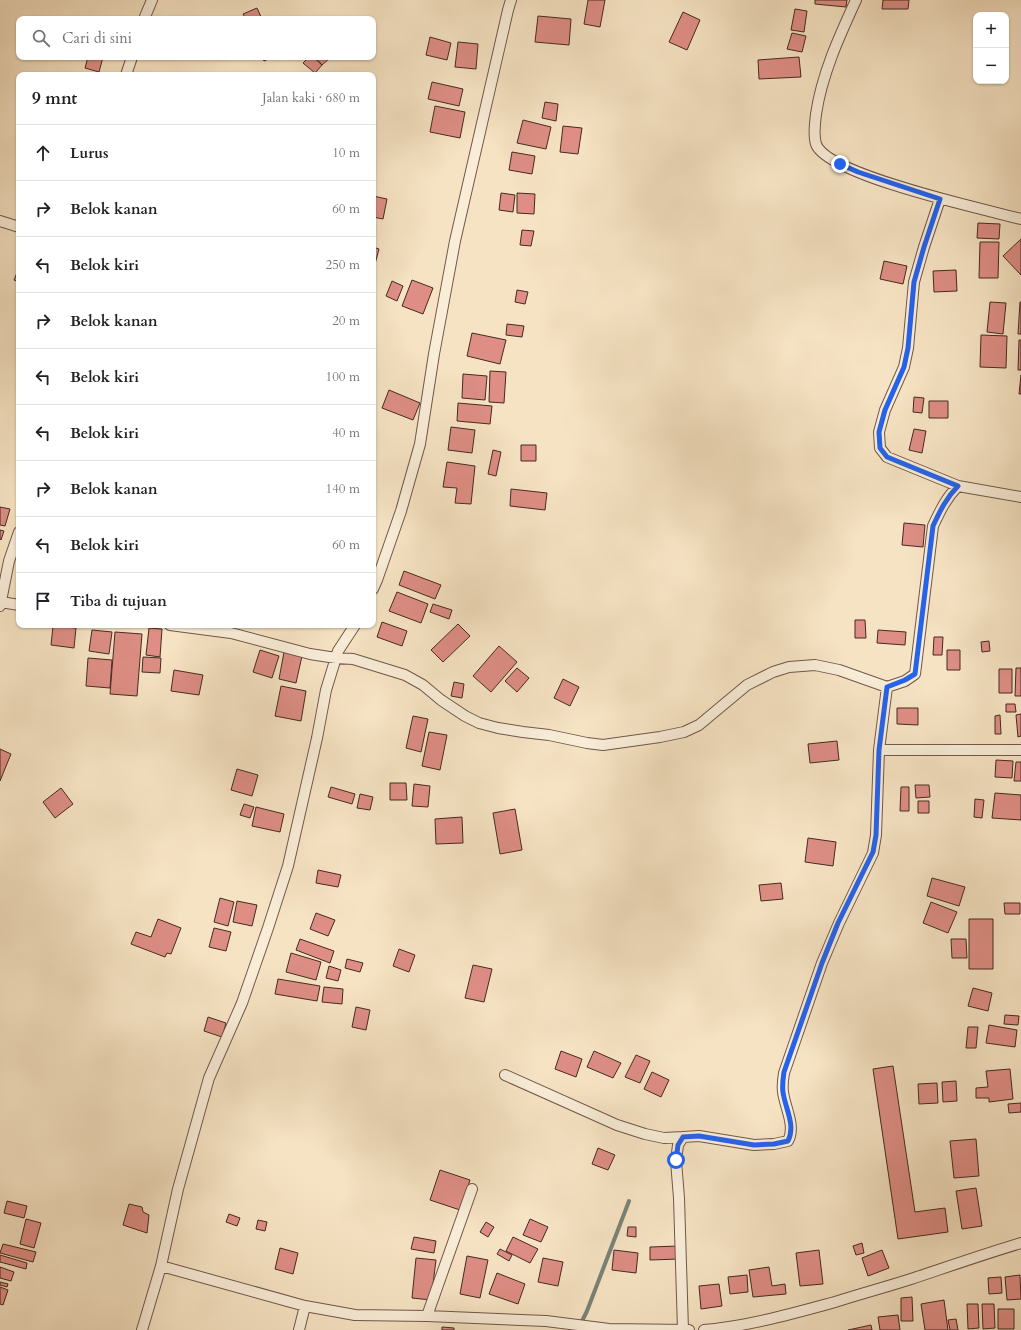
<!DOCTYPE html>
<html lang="id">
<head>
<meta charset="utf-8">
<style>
  body { margin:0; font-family:Cardo,serif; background:#f6f6f6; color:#202124 }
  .controls { position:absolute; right:12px; top:12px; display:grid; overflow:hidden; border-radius:8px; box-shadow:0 1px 3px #0004 }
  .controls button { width:36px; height:36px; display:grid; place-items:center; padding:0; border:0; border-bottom:1px solid #e0e0e0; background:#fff; color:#202124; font:20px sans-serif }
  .stop { position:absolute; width:12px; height:12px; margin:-9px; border:3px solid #2563eb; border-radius:50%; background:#fff }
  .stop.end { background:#2563eb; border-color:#fff; box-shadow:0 1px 4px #0008 }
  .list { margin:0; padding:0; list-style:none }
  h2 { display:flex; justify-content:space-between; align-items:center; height:52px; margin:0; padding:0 16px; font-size:17px }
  h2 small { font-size:13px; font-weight:400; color:#757577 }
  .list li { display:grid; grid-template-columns:26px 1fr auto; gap:12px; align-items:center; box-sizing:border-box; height:56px; padding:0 16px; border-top:1px solid #e0e0e0 }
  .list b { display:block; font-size:15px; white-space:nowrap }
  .list em { font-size:13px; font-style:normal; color:#757577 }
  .icon { flex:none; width:22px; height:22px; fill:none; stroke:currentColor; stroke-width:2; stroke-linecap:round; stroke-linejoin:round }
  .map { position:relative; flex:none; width:1021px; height:1330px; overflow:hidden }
  .search { position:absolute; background:#fff; box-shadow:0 1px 3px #0004; left:16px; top:16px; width:360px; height:44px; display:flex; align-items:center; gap:10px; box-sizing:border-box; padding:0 14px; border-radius:8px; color:#757577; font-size:15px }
  .panel { position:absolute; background:#fff; box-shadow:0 1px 3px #0004; left:16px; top:72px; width:360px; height:556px; border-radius:8px }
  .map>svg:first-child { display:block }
</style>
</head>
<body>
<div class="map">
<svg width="1021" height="1330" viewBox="0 0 1021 1330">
  <rect width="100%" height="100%" fill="#f6e3c3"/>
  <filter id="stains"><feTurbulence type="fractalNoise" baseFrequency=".005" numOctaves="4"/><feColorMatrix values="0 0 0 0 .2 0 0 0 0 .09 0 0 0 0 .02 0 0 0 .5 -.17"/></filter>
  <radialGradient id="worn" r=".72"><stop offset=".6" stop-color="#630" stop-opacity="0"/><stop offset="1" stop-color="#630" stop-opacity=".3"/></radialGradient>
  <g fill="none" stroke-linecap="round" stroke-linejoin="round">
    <path stroke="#7a8378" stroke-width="4" d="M580 1325 587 1311 629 1201"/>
  </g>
  <path fill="#de8e85" stroke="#452a21" d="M588 0H605L600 27 584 24Z
    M815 0H847L846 7 815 4Z
    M883 0H909L908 9H882Z
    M257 8 262 19H246L243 14Z
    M795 9 807 11 804 32 791 30Z
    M683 12 700 20 687 50 669 42Z
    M538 16 571 19 569 45 535 42Z
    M792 33 806 36 802 52 787 49Z
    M430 37 451 43 447 60 426 55Z
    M458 42 478 44 476 69 455 67Z
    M88 57H103L99 72 85 68Z
    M262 57H273L264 61Z
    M309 57H313L322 65 315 73 303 63Z
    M315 57H331L322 65Z
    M799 57 801 77 759 79 758 60Z
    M432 82 463 89 459 106 428 99Z
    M545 102 558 104 556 121 542 118Z
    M435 106 465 112 460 138 430 132Z
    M523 120 551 127 546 149 517 143Z
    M563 126 582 128 578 154 560 152Z
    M512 152 535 156 532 174 509 170Z
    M501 193 515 195 513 212 499 210Z
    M517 193 535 194 534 214 517 213Z
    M373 196 387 199 383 219 373 217Z
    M978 223 1000 224 999 239 977 238Z
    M522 230 534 231 531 246 520 245Z
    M1021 239V275L1003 256Z
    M980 242H999L998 278H979Z
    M373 247 379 249 375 264H373Z
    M884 261 907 266 903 284 880 279Z
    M19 268V282L14 280Z
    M956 270 957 291 934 292 933 271Z
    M412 280 433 288 423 314 402 306Z
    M392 281 403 286 397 301 386 296Z
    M517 290 528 292 525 304 515 302Z
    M990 302 1006 303 1003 334 987 332Z
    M1020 302H1021V334H1018Z
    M507 324 524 326 522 337 506 335Z
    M472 333 506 340 500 364 467 356Z
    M981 335 1007 336 1006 368 980 367Z
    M1019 340H1021V370H1018Z
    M490 371 506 372 504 403 489 402Z
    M463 374 487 376 485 400 462 398Z
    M1021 375V394H1019Z
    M389 390 420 403 413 420 382 408Z
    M914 397 924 398 922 413 913 412Z
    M929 401H948V418H929Z
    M458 403 492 406 490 424 457 421Z
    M451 427 475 430 472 453 448 450Z
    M914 429 926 431 922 453 909 450Z
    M521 445H536V461H521Z
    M493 450 501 452 496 476 488 474Z
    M447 462 475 466 471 504 455 503 457 488 443 487Z
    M511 489 547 493 545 510 510 506Z
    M0 507 10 509 5 526 0 525Z
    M904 523 925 525 923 547 902 545Z
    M0 530 4 531 1 540 0 539Z
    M404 571 441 585 435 599 399 585Z
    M397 592 428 604 421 623 389 611Z
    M433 604 452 610 449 619 430 612Z
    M855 620H865L866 638H855Z
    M382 622 407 631 402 646 377 637Z
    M458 624 470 636 443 662 431 650Z
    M53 626 76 628 74 648 51 645Z
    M149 628 162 629 160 657 146 655Z
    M92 630 112 632 109 654 89 651Z
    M878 630 906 632 905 645 877 643Z
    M115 632 142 634 137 696 110 694Z
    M934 637H943L942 655H933Z
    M989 641 990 651 982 652 981 642Z
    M499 646 517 662 491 692 473 676Z
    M260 650 279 656 272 678 253 672Z
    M947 650H960V670H947Z
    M284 652 302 656 296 683 279 679Z
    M143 657 161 658 160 673 142 672Z
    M88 658 112 660 110 688 86 686Z
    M517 668 529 678 517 692 505 681Z
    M1016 668H1021V696H1015Z
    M999 669H1012V693H999Z
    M174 670 203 675 199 695 171 691Z
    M563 679 579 687 570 706 554 698Z
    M454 682 464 684 462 698 451 696Z
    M281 686 306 691 301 721 275 716Z
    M1006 704H1015L1016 712H1006Z
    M897 708H918V725L897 724Z
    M1021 714V736L1018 737 1016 715Z
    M1000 715 1001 734H995V716Z
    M413 716 428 719 421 752 406 748Z
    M429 732 447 735 440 770 422 766Z
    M837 741 839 760 810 763 808 744Z
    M0 749 11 754 0 781Z
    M996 760 1013 761 1012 778 995 777Z
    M1016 762H1021V781H1014Z
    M237 769 258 775 252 796 231 790Z
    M390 783H406L407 800H390Z
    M414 784 430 786 428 807 412 806Z
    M915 785H929L930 797 916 798Z
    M331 787 355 794 352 804 328 797Z
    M901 787H909V811H900Z
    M61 788 73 804 55 818 43 802Z
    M995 793 1021 795V820L992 818Z
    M360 794 373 797 370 810 357 808Z
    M975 799 984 800 982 818 974 817Z
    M918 801H929V813H918Z
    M244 804 254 807 250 818 240 815Z
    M256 807 284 814 280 832 252 826Z
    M515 809 522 850 500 854 493 813Z
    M462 817 463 843 436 844 435 819Z
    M808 838 836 842 833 866 805 862Z
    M318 870 341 875 338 887 316 883Z
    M932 878 965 887 959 906 927 896Z
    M781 883 783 899 761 901 759 885Z
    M220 898 234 902 228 926 214 922Z
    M237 901 257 905 252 926 233 922Z
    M931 902 957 912 948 933 923 923Z
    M1004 903H1020V914H1005Z
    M316 913 335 920 328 936 310 929Z
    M158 919 181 928 171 954 167 953 165 957 131 944 136 932 151 937Z
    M969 919H993V969H969Z
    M214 928 231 932 226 951 209 947Z
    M300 939 334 951 330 963 296 950Z
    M951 939H966L967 958H952Z
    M399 949 415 955 409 972 393 966Z
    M291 953 321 962 316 980 286 972Z
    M347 959 363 963 360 972 345 968Z
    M473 965 492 969 484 1002 465 998Z
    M329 966 341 970 338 981 326 978Z
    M278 979 320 986 317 1001 275 994Z
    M324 987 343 989 342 1004 322 1002Z
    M973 988 992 993 988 1011 968 1006Z
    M356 1007 370 1010 366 1030 352 1027Z
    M1005 1015 1019 1016 1018 1025 1004 1024Z
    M208 1017 226 1023 222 1037 204 1031Z
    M989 1025 1017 1030 1015 1047 986 1043Z
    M968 1027H978L976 1048H966Z
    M561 1051 582 1059 576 1077 555 1069Z
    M594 1051 621 1063 613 1078 587 1067Z
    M636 1055 650 1061 640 1083 625 1077Z
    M893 1066 915 1212 945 1208 948 1232 898 1239 873 1069Z
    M1010 1069 1013 1099 989 1102V1098H976V1088L988 1087 986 1071Z
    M652 1072 669 1080 661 1097 644 1089Z
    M956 1081 957 1101 943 1102 942 1082Z
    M937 1083 938 1103 919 1104 918 1084Z
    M1021 1103V1112L1009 1113 1008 1104Z
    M976 1139 979 1176 954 1178 950 1141Z
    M598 1148 615 1155 608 1170 592 1164Z
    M440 1170 470 1180 460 1210 430 1200Z
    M976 1188 982 1226 962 1229 956 1191Z
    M7 1201 27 1206 24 1218 4 1213Z
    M129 1204 142 1207 143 1212 149 1215 147 1233 123 1225Z
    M229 1214 240 1218 237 1226 226 1222Z
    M26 1219 41 1223 34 1248 20 1244Z
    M530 1219 548 1227 541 1242 523 1235Z
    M258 1220 267 1222 265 1231 256 1229Z
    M486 1222 494 1227 488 1237 480 1232Z
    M628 1227H636V1237L627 1236Z
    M414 1237 436 1241 434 1253 411 1249Z
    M513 1237 538 1249 530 1263 506 1251Z
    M862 1243 864 1253 856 1255 853 1246Z
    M3 1244 36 1252 33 1262 0 1253Z
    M679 1246 680 1259 650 1260V1247Z
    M280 1248 298 1253 293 1274 275 1269Z
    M500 1249 512 1255 509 1261 497 1254Z
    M614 1250 638 1253 636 1273 612 1270Z
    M819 1250 823 1284 800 1286 796 1253Z
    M882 1250 889 1268 868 1276 862 1258Z
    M0 1255 27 1263 26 1269 0 1262Z
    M467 1256 488 1260 480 1298 460 1294Z
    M416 1258 436 1260 431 1300 412 1298Z
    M543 1258 563 1262 558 1286 538 1282Z
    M0 1267 14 1272 11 1281 0 1278Z
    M769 1267 772 1286 785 1284 786 1294 753 1297 749 1270Z
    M497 1273 525 1284 518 1304 489 1294Z
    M747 1275 748 1292 730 1294 728 1277Z
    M1020 1275 1021 1299 1007 1300 1005 1277Z
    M1001 1277 1002 1293 989 1294 988 1278Z
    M0 1282 8 1284 7 1287 0 1285Z
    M719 1284 722 1306 701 1309 699 1286Z
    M0 1287 8 1290 3 1305 0 1304Z
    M912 1297 913 1321H901V1298Z
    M944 1300 948 1330H925L921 1304Z
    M967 1304H978L979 1328 968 1329Z
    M982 1304H994L995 1328 983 1329Z
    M998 1309H1014V1329H998Z
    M898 1315 900 1330H880L878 1317Z
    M956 1319 958 1330H950L948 1320Z
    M871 1325 872 1330H848Z
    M442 1327 454 1328V1330H442Z"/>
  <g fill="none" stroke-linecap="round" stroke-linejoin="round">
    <g stroke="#71584a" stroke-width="12">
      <path id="minor" d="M856 0C839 37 822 74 816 114 815 124 813 135 816 144 826 175 987 210 1021 219
        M144 19 152 0
        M126 75 132 57
        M940 199 924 247 914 282 908 348 904 367 885 410 879 432 880 448 887 457 958 486
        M0 221 19 227
        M373 589 377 580 401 511 420 444 434 354 455 241 508 10 511 0
        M1 602 19 605
        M0 606 9 561 19 532
        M170 625 231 633 310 654 336 658 353 659 405 675 423 685 441 700 465 716 479 723 498 728 523 732 549 735 587 743 603 745 660 737 684 732 699 725 747 685 773 672 789 667 815 665 839 670 887 687
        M879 750H1021
        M505 1075 617 1125 645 1134 664 1138 683 1137
        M161 1266 305 1306 355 1315 427 1316 546 1321 609 1329 689 1330
        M427 1316 472 1189
        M142 1330 161 1266 178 1189 209 1078 242 1003 268 928 288 866 317 738 326 690 338 651 355 625
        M299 1330 305 1306
        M683 1330 679 1198 676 1161 678 1145 683 1137 699 1136 754 1145 774 1144 788 1141C796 1126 785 1108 783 1092 782 1085 783 1079 784 1073L822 963 839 923 873 853 876 835 879 750 887 687 905 681 915 674 933 526C940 511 946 498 958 486L1021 497
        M704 1330C749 1326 791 1314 835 1302 860 1294 886 1287 911 1279 947 1267 984 1254 1021 1243"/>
    </g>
    <use href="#minor" stroke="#f9edd8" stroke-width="10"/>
  </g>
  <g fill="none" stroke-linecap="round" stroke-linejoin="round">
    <path stroke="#2563eb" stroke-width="5" d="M676 1160 678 1145 683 1137 699 1136 754 1145 774 1144 788 1141C796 1125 785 1108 783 1092 782 1085 783 1079 784 1072L822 963 838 923 873 852 876 835 879 750 887 687 905 680 915 674 933 526C940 511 946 498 958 486L887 457 880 448 879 432 885 410 904 367 908 348 914 282 924 247 940 199 858 172 840 164"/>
  </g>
  <rect width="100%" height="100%" filter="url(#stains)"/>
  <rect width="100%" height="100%" fill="url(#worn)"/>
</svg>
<div class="controls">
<button>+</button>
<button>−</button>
</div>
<div class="stop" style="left:676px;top:1160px"></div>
<div class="stop end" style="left:840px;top:164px"></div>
<div class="search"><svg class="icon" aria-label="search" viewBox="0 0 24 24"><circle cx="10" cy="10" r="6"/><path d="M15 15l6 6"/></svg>Cari di sini</div>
<section class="panel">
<h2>9 mnt<small>Jalan kaki · 680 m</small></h2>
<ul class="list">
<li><svg class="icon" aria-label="ahead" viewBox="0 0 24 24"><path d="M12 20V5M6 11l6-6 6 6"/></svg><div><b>Lurus</b></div><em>10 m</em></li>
<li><svg class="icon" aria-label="right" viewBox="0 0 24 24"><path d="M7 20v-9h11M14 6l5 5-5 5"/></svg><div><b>Belok kanan</b></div><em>60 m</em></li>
<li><svg class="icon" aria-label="left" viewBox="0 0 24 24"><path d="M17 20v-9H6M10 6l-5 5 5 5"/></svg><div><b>Belok kiri</b></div><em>250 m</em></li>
<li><svg class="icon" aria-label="right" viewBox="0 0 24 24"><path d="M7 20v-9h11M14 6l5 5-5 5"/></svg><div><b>Belok kanan</b></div><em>20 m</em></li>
<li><svg class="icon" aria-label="left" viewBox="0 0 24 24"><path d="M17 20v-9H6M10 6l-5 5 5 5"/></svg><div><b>Belok kiri</b></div><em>100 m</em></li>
<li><svg class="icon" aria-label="left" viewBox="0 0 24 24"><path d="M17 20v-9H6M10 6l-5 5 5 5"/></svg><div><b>Belok kiri</b></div><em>40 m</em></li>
<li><svg class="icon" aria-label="right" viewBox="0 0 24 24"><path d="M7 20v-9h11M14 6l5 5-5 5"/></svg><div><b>Belok kanan</b></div><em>140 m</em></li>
<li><svg class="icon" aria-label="left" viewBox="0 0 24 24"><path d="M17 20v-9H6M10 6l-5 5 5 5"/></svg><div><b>Belok kiri</b></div><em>60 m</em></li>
<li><svg class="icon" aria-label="arrive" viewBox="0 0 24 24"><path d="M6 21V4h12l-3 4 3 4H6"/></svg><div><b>Tiba di tujuan</b></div></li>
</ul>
</section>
</div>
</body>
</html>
